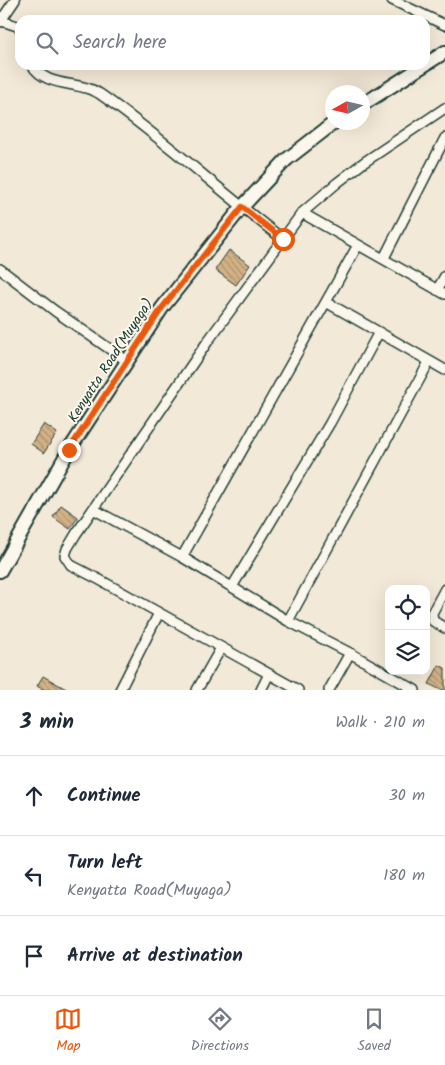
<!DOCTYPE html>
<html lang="en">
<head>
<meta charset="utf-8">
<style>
  body { margin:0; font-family:Kalam,sans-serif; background:#f6f6f7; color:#1f2937 }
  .controls { position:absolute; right:15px; bottom:15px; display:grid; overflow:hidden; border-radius:10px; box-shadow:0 5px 20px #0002 }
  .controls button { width:45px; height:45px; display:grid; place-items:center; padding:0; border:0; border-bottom:1px solid #e0e1e3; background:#fff; color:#1f2937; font:25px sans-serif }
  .compass { position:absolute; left:325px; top:85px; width:45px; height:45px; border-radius:50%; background:#fff; box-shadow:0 5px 20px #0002; rotate:262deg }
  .stop { position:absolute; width:15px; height:15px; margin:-11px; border:4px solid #ea580c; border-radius:50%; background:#fff }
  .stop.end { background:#ea580c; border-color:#fff; box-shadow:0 1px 5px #0008 }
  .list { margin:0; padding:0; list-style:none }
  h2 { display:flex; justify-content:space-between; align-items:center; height:65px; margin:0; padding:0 20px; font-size:21px }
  h2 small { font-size:16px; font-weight:400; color:#747a83 }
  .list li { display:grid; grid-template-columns:32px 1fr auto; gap:15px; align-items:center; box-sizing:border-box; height:80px; padding:0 20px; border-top:1px solid #e0e1e3 }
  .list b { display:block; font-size:19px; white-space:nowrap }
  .list p { margin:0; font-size:16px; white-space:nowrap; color:#747a83 }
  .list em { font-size:16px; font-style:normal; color:#747a83 }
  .icon { flex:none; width:28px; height:28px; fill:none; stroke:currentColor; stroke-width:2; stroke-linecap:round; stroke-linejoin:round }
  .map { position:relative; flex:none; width:445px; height:690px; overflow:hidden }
  .search { position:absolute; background:#fff; box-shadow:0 5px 20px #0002; left:15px; right:15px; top:15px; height:55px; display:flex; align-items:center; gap:12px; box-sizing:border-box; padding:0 18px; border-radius:15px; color:#747a83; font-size:19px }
  .sheet { height:305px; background:#fff }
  nav { display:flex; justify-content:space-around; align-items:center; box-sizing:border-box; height:70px; border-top:1px solid #e0e1e3; background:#fff; font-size:14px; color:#747a83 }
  nav a { display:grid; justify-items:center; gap:2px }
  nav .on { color:#ea580c }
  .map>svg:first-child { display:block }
</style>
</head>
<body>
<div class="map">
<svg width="445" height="690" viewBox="0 0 445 690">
  <defs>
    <pattern id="building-back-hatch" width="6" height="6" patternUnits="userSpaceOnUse" patternTransform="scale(1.25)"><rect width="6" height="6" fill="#d4b186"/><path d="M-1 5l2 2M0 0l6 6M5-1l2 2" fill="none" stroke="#ab916e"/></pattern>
  </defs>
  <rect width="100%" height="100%" fill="#f3e9d8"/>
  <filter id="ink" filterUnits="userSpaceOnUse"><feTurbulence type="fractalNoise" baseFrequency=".02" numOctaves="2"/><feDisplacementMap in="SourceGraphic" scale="10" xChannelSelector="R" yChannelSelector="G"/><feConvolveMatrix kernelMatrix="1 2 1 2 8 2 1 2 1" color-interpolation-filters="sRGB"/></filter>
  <g filter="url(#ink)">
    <path fill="url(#building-back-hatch)" stroke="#1f3d34" d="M229 250 250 265 236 285 215 270Z
      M44 424 57 433 44 453 31 444Z
      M61 505 78 517 70 529 53 517Z
      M439 665 445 668V690H441L429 684Z
      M43 676 68 690H44L37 686Z"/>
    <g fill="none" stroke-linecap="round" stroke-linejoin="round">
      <g stroke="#1f3d34" stroke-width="12">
        <path id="street" d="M392 0 445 25
          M2 21 17 26 20 29
          M0 22 15 0
          M32 65C47 89 80 80 100 94 164 139 221 192 283 239
          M302 213 445 294
          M384 258 445 138
          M0 269 55 311 127 361
          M437 290 445 276
          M326 302 445 370
          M93 509 182 557 288 621 350 653 415 690
          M182 557 358 245
          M232 587 330 423 379 332
          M445 589 432 613 433 621 445 628
          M288 621 429 362
          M120 690 159 613
          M197 690 221 648
          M261 690 269 674
          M298 690 100 580 71 565 65 556 67 549 76 534 208 341 302 213 337 183 363 163 445 108
          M329 690 350 653"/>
      </g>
      <g stroke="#1f3d34" stroke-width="16">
        <path id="secondary" d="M362 105 445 52
          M0 571 69 450 162 308 242 207 286 160 335 122"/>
      </g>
      <use href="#street" stroke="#fbf7ec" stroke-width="9"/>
      <use href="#secondary" stroke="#fbf7ec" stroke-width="12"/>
    </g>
  </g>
  <g fill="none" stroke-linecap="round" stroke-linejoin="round" filter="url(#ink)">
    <path stroke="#ea580c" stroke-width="6" d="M69 450 162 308 242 207 283 239"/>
  </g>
  <g text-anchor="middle" stroke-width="4" stroke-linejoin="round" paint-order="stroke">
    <g font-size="14" fill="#1f3d34" stroke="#fbf7ec">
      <text transform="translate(110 360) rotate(-57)" y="5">Kenyatta Road(Muyaga)</text>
    </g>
  </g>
</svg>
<div class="controls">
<button><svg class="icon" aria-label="locate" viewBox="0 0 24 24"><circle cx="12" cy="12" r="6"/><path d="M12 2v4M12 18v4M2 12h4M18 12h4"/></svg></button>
<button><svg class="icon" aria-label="layers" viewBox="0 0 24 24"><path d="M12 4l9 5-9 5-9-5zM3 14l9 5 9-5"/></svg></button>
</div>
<svg class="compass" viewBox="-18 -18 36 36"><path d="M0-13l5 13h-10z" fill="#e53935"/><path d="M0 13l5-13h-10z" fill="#747a83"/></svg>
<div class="stop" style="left:283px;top:239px"></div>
<div class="stop end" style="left:69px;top:450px"></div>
<div class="search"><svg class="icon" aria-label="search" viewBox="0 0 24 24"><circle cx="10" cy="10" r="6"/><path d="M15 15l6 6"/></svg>Search here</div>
</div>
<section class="sheet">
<h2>3 min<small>Walk · 210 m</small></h2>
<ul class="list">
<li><svg class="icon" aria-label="ahead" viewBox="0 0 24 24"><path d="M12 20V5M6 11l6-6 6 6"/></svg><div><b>Continue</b></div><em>30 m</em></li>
<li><svg class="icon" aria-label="left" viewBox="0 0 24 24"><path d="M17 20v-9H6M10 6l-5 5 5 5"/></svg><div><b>Turn left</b><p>Kenyatta Road(Muyaga)</p></div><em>180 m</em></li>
<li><svg class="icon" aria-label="arrive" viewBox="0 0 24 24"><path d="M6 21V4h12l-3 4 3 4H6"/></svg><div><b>Arrive at destination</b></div></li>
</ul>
</section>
<nav>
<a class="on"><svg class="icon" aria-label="map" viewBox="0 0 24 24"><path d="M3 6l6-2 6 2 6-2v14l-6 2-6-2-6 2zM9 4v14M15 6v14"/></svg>Map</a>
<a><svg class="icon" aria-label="directions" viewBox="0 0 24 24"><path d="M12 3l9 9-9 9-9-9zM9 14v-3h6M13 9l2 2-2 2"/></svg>Directions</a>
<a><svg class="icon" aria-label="saved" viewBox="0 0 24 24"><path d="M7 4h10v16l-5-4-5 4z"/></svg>Saved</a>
</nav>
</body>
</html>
